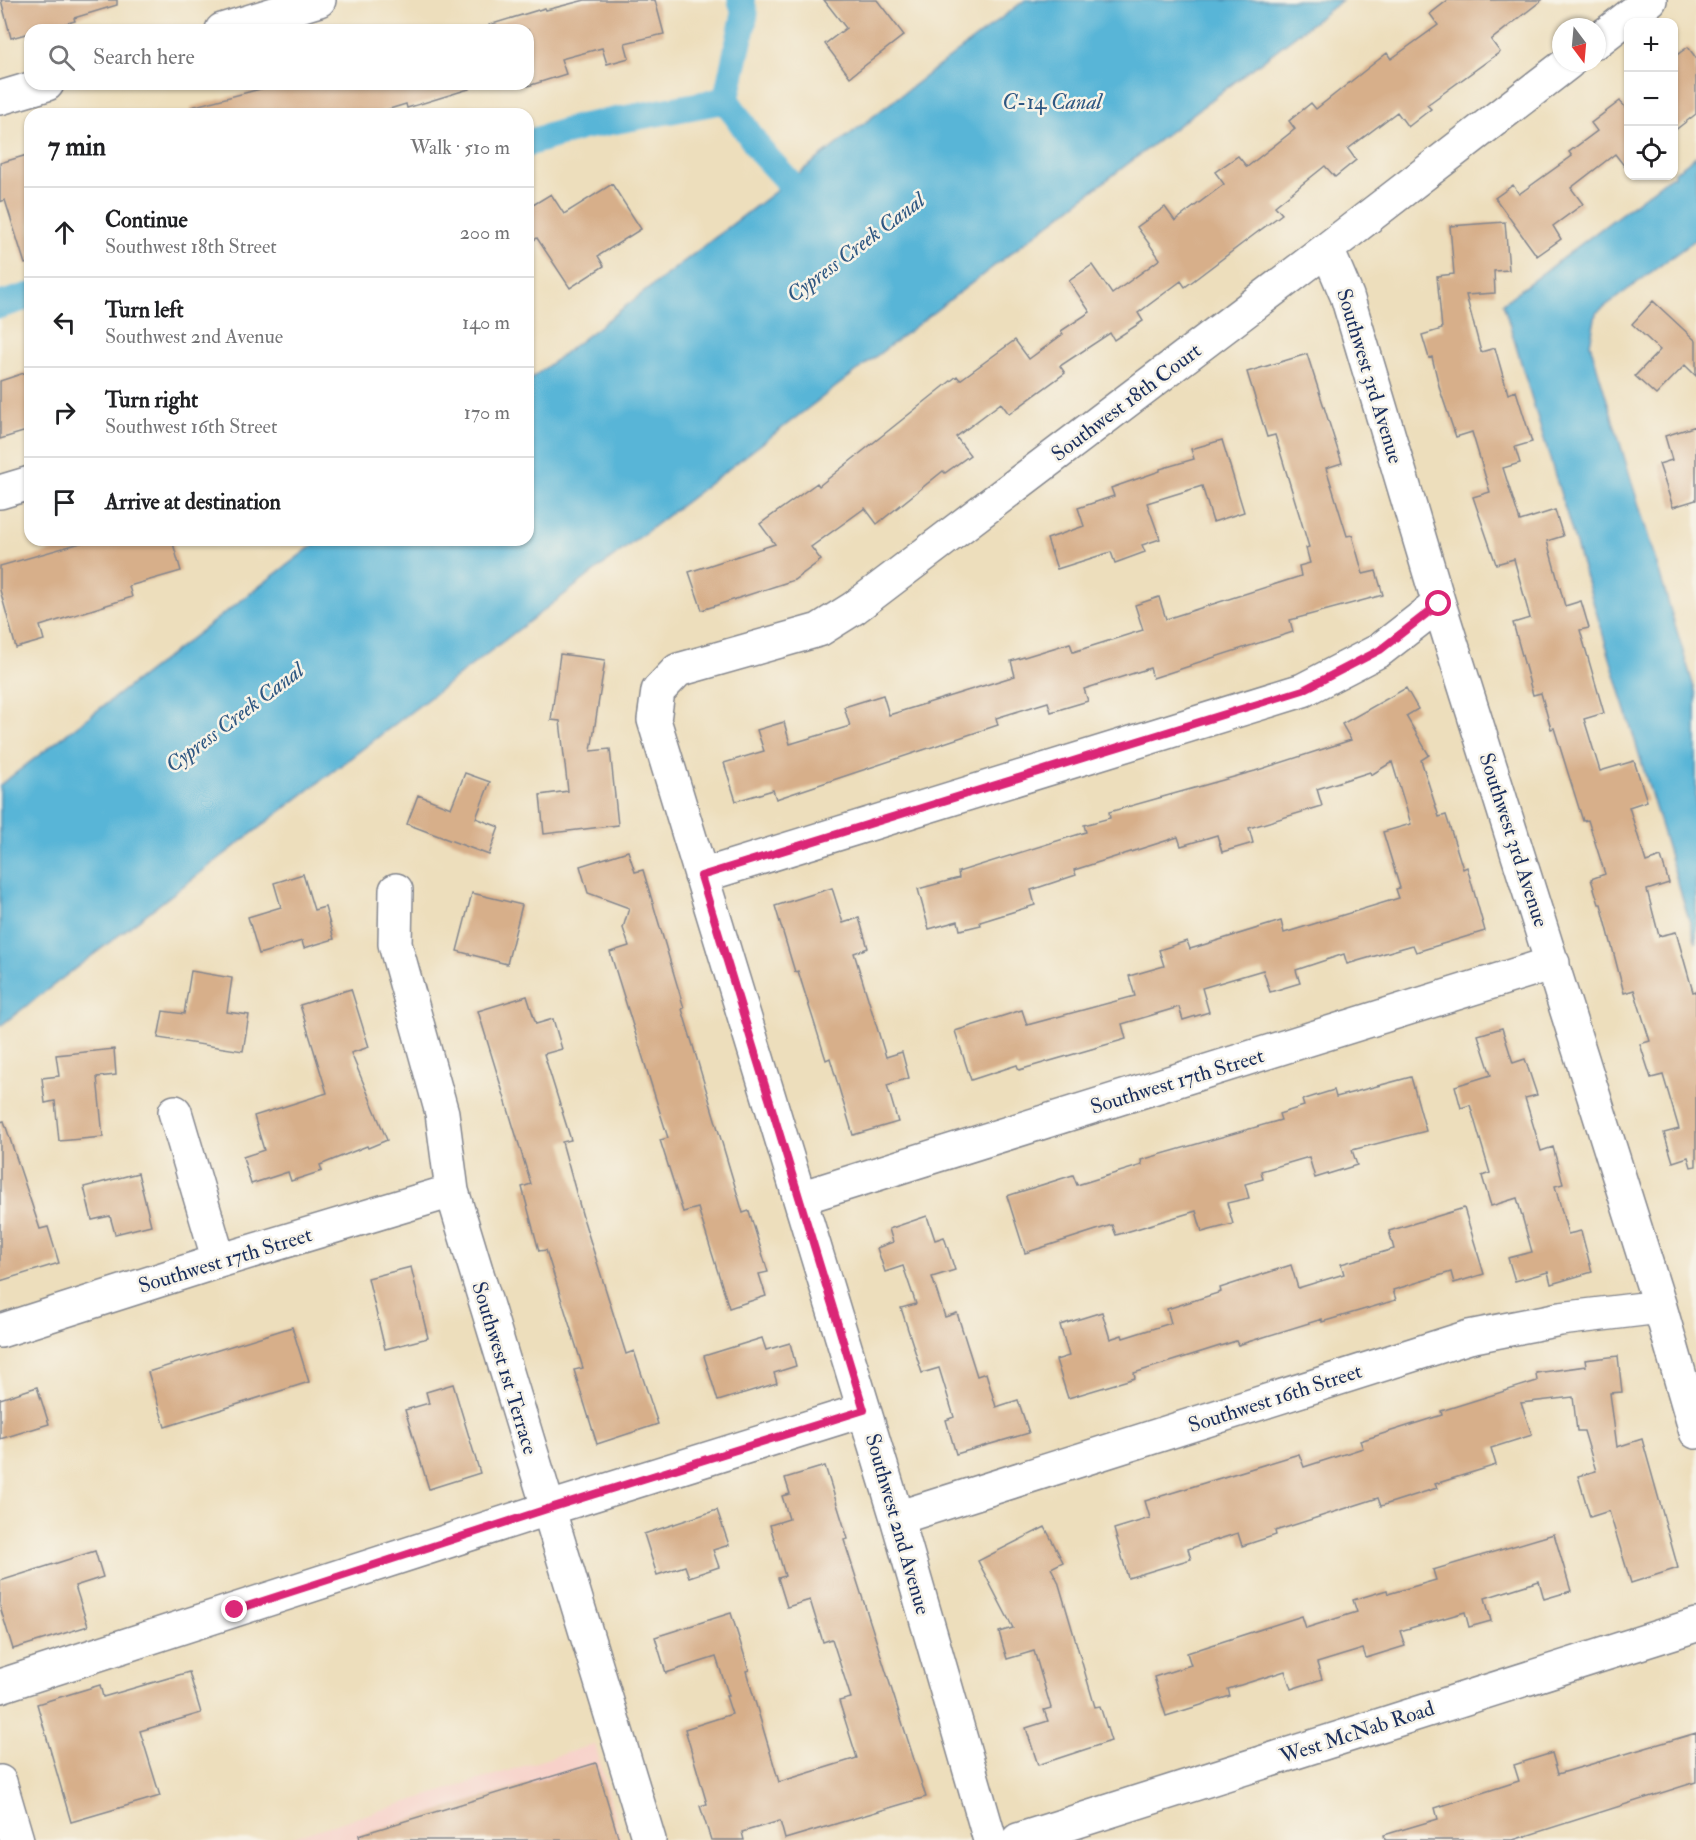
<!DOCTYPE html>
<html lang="en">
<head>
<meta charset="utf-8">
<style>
  body { margin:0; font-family:"IM FELL Double Pica",serif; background:#f2f2f2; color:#202124 }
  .controls { position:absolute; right:18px; top:18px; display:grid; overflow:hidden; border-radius:12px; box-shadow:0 2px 4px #0004 }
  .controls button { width:54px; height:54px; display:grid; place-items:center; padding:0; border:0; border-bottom:2px solid #e0e0e0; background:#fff; color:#202124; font:30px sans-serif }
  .compass { position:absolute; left:1552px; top:18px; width:54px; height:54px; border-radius:50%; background:#fff; box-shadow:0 2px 4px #0004; rotate:164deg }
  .stop { position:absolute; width:18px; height:18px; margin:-14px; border:4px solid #db2777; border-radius:50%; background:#fff }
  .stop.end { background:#db2777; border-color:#fff; box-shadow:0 2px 6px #0008 }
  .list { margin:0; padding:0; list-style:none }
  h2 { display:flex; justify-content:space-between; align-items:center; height:78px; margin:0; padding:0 24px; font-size:26px }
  h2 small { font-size:20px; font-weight:400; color:#757577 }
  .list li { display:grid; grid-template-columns:39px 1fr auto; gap:18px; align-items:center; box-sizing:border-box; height:90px; padding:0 24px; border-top:2px solid #e0e0e0 }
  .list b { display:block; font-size:22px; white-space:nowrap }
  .list p { margin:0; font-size:20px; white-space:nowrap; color:#757577 }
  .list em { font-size:20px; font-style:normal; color:#757577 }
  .icon { flex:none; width:33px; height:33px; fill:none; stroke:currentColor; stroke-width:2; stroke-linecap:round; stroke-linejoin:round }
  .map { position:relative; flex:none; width:1696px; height:1840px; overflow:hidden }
  .search { position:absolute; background:#fff; box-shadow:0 2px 4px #0004; left:24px; top:24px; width:510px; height:66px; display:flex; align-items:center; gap:15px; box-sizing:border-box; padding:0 21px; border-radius:18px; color:#757577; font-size:22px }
  .panel { position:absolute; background:#fff; box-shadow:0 2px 4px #0004; left:24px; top:108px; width:510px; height:438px; border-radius:18px }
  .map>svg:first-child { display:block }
</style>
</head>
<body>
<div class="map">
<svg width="1696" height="1840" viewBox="0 0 1696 1840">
  <rect width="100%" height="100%" fill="#f7f3e8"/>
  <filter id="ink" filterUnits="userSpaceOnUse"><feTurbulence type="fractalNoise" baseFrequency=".0167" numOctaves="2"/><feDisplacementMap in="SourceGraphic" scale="12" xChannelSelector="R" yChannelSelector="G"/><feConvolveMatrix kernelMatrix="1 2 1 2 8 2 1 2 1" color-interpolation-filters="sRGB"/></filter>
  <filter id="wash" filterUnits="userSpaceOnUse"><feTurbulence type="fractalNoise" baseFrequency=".008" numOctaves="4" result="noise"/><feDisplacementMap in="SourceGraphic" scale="24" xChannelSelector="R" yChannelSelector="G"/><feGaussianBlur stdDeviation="1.35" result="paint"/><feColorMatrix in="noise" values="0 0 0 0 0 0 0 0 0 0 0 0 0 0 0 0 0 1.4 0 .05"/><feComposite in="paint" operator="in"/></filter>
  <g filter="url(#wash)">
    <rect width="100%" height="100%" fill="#eddebc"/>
    <path fill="#f7d1c9" d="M595 1744 621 1840H284Z"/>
    <path fill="#59b5d7" stroke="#3a729a" stroke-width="1.5" d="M1025 0H1342L0 1026V785L320 540H528V381Z
      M1696 156V239L1596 313 1590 344 1696 694V943L1503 303 1671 176H1674V173Z"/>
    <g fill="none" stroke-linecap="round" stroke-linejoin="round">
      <path stroke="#59b5d7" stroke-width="27" d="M741 0 745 14 726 100 762 153 813 208
        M528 143 581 127 726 100
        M0 305 30 296"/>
    </g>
    <g id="blocks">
      <path fill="#d7af8a" d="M1 0H117V5L74 18 75 21 41 30H30V33L11 38Z
        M585 0H655L664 34 625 43 629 58 607 64 602 48 561 59 566 74 528 86V30H490L489 25 545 8 546 10Z
        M824 0H877L904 35 850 77 825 44 846 28Z
        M1448 0H1542L1491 40 1500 52 1427 105 1431 109 1408 127 1397 112 1348 149 1356 160 1335 177 1325 166 1275 206 1282 214 1255 234 1185 287 1181 281 1138 313 1143 321 1114 340 1110 333 1060 366 1065 373 1009 414 1001 403 956 437 970 455 945 473 943 471 877 524 865 508 811 547 821 560 794 580 702 610 689 572 775 544 760 524 817 483 819 486 957 376 960 380 1015 340 1029 359 1063 334 1061 331 1090 312 1069 281 1092 265 1112 294 1160 259 1137 227 1165 207 1175 221 1224 184 1215 172 1238 156 1247 167 1295 129 1289 121 1311 103 1316 109 1387 53 1391 59 1438 25 1430 14Z
        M1688 47 1696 58V114L1674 131V57Z
        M263 84H469V89L407 108 406 104 373 114H192L191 107 264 88Z
        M1620 101 1629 112V172L1615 154 1571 188 1583 204 1553 226 1561 239 1537 256 1495 198 1513 185 1519 194 1572 156 1569 152 1597 131 1591 123Z
        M27 155 30 165V263L25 264 5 200 0 202V163Z
        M612 184 641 229 598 256 604 266 570 288 537 238 528 244V208L551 194 564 214Z
        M1505 222 1509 270 1494 271 1495 293 1466 295 1481 352 1495 348 1508 394 1516 391 1532 442 1515 447 1520 463 1503 468 1520 521 1555 510 1563 536 1547 541 1565 606 1581 601 1589 628 1580 630 1604 713 1584 719 1600 771 1634 761 1647 801 1629 807 1646 862 1661 857 1669 883 1647 890 1659 936 1676 932 1693 992 1696 991V1166L1691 1167 1688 1157 1673 1162 1664 1133 1679 1129 1663 1075 1651 1078 1640 1044 1650 1041 1634 990 1624 993 1601 904H1599L1591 879 1605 874 1588 820 1583 821 1554 728 1551 729 1541 693 1533 695 1513 623 1530 618 1514 559 1496 564 1473 497 1490 492 1472 432 1456 437 1440 390 1432 357 1429 358 1422 335 1442 329 1437 276 1454 274 1450 226Z
        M1653 301 1696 341V376L1685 365 1656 395 1635 376 1660 350 1632 324Z
        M1307 354 1342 463 1326 468 1347 536 1352 535 1363 574 1376 571 1383 595 1290 620 1293 632 1190 665V666L1153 678 1150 668 1084 689 1088 701 1051 712 1048 702 996 718 998 725 776 799 773 790 736 801 724 763 764 751 757 730 784 722 790 744 850 726 844 707 883 695 889 715 1015 676 1011 661 1070 643 1073 652 1143 630 1135 605 1159 597 1166 619 1301 576 1299 566 1310 563 1306 548 1309 547 1275 435 1267 437 1247 372Z
        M30 371V430L0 439V381Z
        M1696 426V500L1673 507 1659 464 1672 460 1665 436Z
        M1222 440 1244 512 1213 522 1202 486 1147 503 1160 539 1142 545 1145 552 1115 563 1111 552 1057 569 1047 539 1084 526 1078 508 1114 496 1111 488 1160 471V469L1194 459 1191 449Z
        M91 540H172L181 571 129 586 132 597 40 626 44 640 16 648 0 590V566Z
        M560 654 605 660 591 751 610 749 618 825 544 834 540 795 568 791 560 721 551 720Z
        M1406 688 1418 709 1406 716 1429 755 1421 760 1439 817 1446 815 1463 869 1467 867 1485 931 1416 952 1413 945 1347 964 1344 954 1296 970 1300 983 1270 992 1263 970 1202 988 1209 1012 1183 1020 1179 1007 1122 1024 1126 1039 1019 1070 1017 1065 971 1080 955 1031 1022 1010 1027 1025 1135 996 1129 976 1164 966 1159 950 1187 941 1190 949 1281 921 1284 933 1399 898 1396 889 1400 888 1383 832 1411 824 1392 762 1371 775 1370 772 1317 789 1322 806 1249 828 1253 843 1222 852 1217 835 1181 846 1178 837 1074 870 1076 875 1031 890 1035 905 980 922 981 925 960 930 958 921 929 929 918 889 959 878 958 872 1086 832 1084 825 1110 818 1109 812 1255 771 1351 740 1342 724Z
        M465 773 490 782 476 818 499 827 489 855 407 824 418 795 451 808Z
        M628 851 635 872 643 870 684 1008 682 1009 743 1213 749 1211 768 1272 759 1274 766 1296 729 1308 698 1208 683 1212 660 1140 668 1138 610 952 629 946 623 928 629 908 588 893 580 866Z
        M303 874 314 910 325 907 334 939 304 948 302 941 259 954 248 917 281 907 274 883Z
        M832 888 843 923 859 918 868 948 854 953 886 1057 902 1052 909 1078 887 1085 898 1122 853 1135 830 1058 826 1060 798 971 795 972 775 906Z
        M472 893 522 905 507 964 457 951Z
        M191 971 232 978 227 1012 249 1015 243 1051 158 1038 163 1011 184 1014Z
        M351 989 369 1047 351 1053 387 1140 368 1148 367 1146 320 1165 322 1171 291 1181 288 1172 251 1184 243 1157 264 1150 254 1116 327 1093 300 1005Z
        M527 996 536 1024 553 1019 562 1049 544 1054 571 1140 562 1142 584 1221 626 1354 634 1351 658 1424 597 1444 574 1370 583 1368 546 1250 539 1251 522 1187 531 1184 478 1011Z
        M1502 1028 1513 1063 1525 1059 1537 1095 1525 1098 1541 1151 1553 1147 1563 1184 1555 1186 1568 1234 1581 1231 1592 1272 1551 1284 1548 1272 1515 1281 1508 1258 1532 1252 1517 1198 1491 1206 1482 1176 1490 1173 1470 1105 1461 1108 1455 1086 1491 1075 1478 1035Z
        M114 1049 116 1075 97 1077 103 1137 59 1141 55 1101 45 1103 42 1078 59 1076 56 1055Z
        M1411 1077 1426 1131 1352 1150 1357 1165 1315 1178 1309 1157 1261 1171 1263 1179 1245 1184 1249 1198 1227 1203 1233 1224 1202 1232 1196 1211 1116 1235 1112 1225 1025 1253 1007 1196 1073 1175 1077 1185 1142 1165 1141 1160 1281 1120 1279 1114 1304 1106 1302 1100 1334 1090 1336 1097Z
        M4 1121 40 1229 48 1227 59 1263 0 1281V1122Z
        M138 1173 151 1225 115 1234 110 1216 92 1220 84 1187Z
        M1464 1208 1484 1274 1454 1283 1451 1272 1393 1290 1396 1300 1322 1322V1319L1238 1345 1236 1341 1134 1373 1135 1378 1068 1398 1056 1360 1069 1356 1060 1325 1102 1312 1110 1339 1122 1335 1123 1338 1171 1323 1167 1309 1221 1292 1220 1288 1291 1265 1298 1288 1344 1274 1341 1264 1394 1249 1389 1231Z
        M927 1216 935 1240 944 1237 955 1270 932 1277 945 1317 957 1313 977 1376 986 1373 996 1407 1018 1400 1029 1433 956 1454 946 1420 954 1417 939 1368 922 1373 901 1308 916 1304 903 1266 885 1272 877 1248 893 1242 889 1229Z
        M411 1267 428 1338 385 1349 368 1278Z
        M292 1327 309 1382 165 1427 148 1372Z
        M762 1338 766 1350 790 1343 796 1366 774 1373 777 1383 718 1401 704 1356Z
        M1618 1356 1622 1392 1610 1393 1617 1447 1642 1439 1678 1568 1631 1583 1609 1511 1590 1517 1578 1476 1596 1471 1584 1431H1577L1573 1397 1521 1403 1532 1435 1491 1448 1496 1465 1435 1484 1437 1488 1381 1506 1378 1498 1275 1531 1276 1535 1242 1546 1238 1533 1188 1549 1191 1559 1128 1578 1114 1529 1150 1518 1145 1501 1299 1454 1304 1467 1363 1448 1360 1441 1442 1415 1441 1411 1537 1381 1536 1373 1586 1366 1585 1360Z
        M453 1384 480 1473 429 1489 405 1410 429 1403 426 1392Z
        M37 1387 49 1424 0 1439V1399Z
        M825 1466 848 1539 844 1540 926 1797 785 1839 780 1821 742 1832 744 1840H711L700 1806 707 1804 685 1729 732 1714 726 1696H729L716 1657 666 1673 655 1637 731 1613 749 1670 746 1671 779 1782 857 1758 839 1701 851 1698 832 1639 823 1642 810 1600 787 1607 778 1578 785 1576 770 1525 789 1519 782 1496 790 1494 785 1478Z
        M717 1510 729 1545 713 1550 719 1567 689 1577 685 1566 657 1575 644 1534Z
        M1045 1527 1063 1562 1051 1568 1058 1581 1095 1707 1100 1706 1111 1741 1038 1765 1026 1728 1048 1721 1044 1710 1051 1708 1034 1651 1007 1659 999 1632 1013 1628 978 1561Z
        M1554 1534 1571 1591 1544 1599 1539 1581 1485 1598 1491 1621 1469 1627 1465 1612 1400 1631 1405 1646 1366 1658 1363 1649 1317 1663 1322 1679 1291 1689 1285 1671 1228 1689 1230 1696 1166 1716 1154 1677 1191 1665 1187 1653 1302 1616 1306 1628 1357 1612 1353 1600 1387 1590 1388 1594 1436 1580 1433 1570Z
        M95 1551 103 1577 75 1586 88 1626 13 1649 0 1607V1581Z
        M189 1672 201 1713 140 1731 160 1796 71 1822 37 1704 100 1685 103 1697Z
        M1696 1733V1782L1513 1840H1385L1384 1835 1438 1819 1435 1808 1519 1781 1514 1765 1552 1753 1558 1774Z
        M596 1763 619 1840H360L359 1835Z"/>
    </g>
  </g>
  <g filter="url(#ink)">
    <use href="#blocks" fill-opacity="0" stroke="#84868d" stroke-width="1.5"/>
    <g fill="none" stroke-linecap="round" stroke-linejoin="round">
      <g stroke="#84868d" stroke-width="36">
        <path id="minor" d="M222 30 319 0
          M1597 41 1650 0
          M0 98 47 84
          M1327 249 1347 296 1439 604 1660 1307 1696 1432
          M0 492 30 483
          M701 876 1303 690 1380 650 1439 604
          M396 890 395 944 442 1113 452 1191 649 1840
          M175 1112 219 1261
          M800 1198 1553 963
          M0 1331 219 1261 452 1191
          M897 1518 1469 1337 1560 1319 1660 1307
          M0 1686 547 1509 864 1410
          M0 1782 17 1840
          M990 1840 897 1518 654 720 658 691 678 670 819 630 854 608 1327 249 1568 63
          M1018 1840 1696 1625"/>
      </g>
      <use href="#minor" stroke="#fff" stroke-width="33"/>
    </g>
  </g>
  <g fill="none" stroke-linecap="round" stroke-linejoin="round" filter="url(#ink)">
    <path stroke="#db2777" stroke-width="8" d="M235 1610 547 1509 864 1410 701 876 1303 690 1380 650 1439 604"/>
  </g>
  <g text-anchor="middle" stroke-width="5" stroke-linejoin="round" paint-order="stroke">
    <g font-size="21" fill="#1b2f5e" stroke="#f7f3e8">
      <text transform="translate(1370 376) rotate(73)" y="7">Southwest 3rd Avenue</text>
      <text transform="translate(1126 402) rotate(-37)" y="7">Southwest 18th Court</text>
      <text transform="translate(1514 840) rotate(72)" y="7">Southwest 3rd Avenue</text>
      <text transform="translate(1177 1081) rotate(-17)" y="7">Southwest 17th Street</text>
      <text transform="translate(225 1260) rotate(-17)" y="7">Southwest 17th Street</text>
      <text transform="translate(505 1368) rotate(73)" y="7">Southwest 1st Terrace</text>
      <text transform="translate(1275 1398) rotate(-18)" y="7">Southwest 16th Street</text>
      <text transform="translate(898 1524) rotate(74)" y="7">Southwest 2nd Avenue</text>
      <text transform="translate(1357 1732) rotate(-18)" y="7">West McNab Road</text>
    </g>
    <g font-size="22" font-style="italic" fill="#2e5782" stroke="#f7f3e8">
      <text x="1052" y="109">C-14 Canal</text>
      <text transform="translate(855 247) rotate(-37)" y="8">Cypress Creek Canal</text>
      <text transform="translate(234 717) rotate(-37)" y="8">Cypress Creek Canal</text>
    </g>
  </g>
</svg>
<div class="controls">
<button>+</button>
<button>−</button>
<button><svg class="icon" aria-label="locate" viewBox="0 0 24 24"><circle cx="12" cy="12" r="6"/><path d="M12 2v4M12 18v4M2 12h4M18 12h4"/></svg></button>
</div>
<svg class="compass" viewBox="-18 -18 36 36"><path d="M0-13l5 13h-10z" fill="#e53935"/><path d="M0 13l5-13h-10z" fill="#757577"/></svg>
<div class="stop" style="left:1439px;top:604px"></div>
<div class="stop end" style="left:235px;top:1610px"></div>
<div class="search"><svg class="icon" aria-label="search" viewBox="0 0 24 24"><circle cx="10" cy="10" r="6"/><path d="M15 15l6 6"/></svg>Search here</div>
<section class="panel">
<h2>7 min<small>Walk · 510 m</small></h2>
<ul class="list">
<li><svg class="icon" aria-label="ahead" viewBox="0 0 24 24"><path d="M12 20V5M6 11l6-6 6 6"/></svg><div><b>Continue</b><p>Southwest 18th Street</p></div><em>200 m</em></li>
<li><svg class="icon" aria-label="left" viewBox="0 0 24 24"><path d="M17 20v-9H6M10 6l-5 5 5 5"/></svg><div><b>Turn left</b><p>Southwest 2nd Avenue</p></div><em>140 m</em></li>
<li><svg class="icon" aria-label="right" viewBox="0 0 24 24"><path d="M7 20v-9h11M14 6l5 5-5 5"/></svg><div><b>Turn right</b><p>Southwest 16th Street</p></div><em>170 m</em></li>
<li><svg class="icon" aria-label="arrive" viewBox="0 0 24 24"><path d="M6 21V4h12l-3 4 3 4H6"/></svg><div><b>Arrive at destination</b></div></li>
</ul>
</section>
</div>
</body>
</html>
